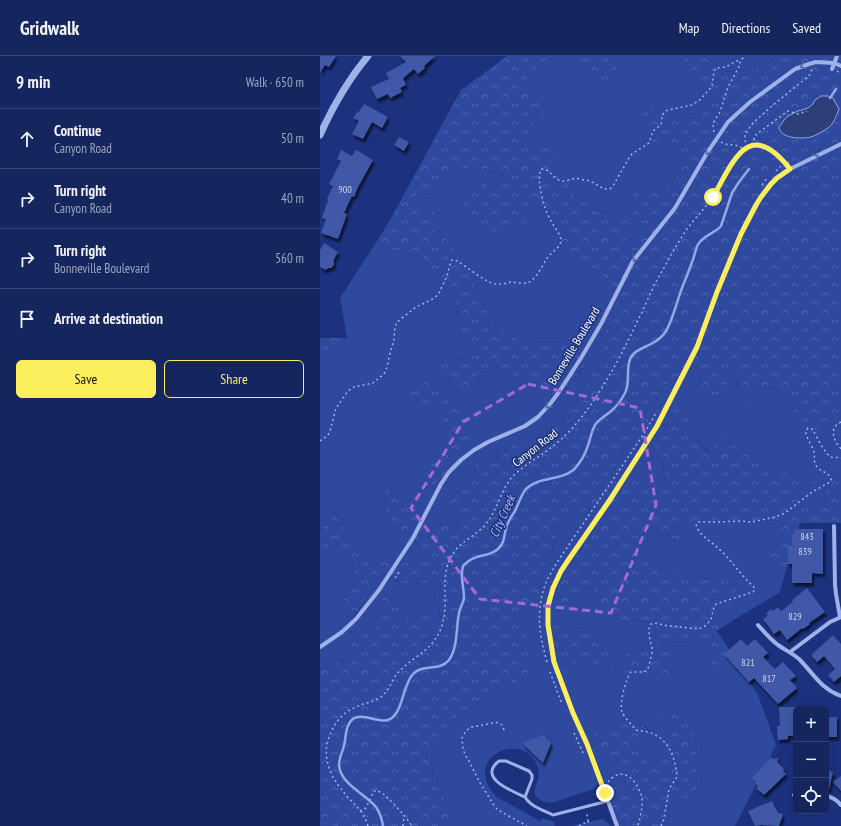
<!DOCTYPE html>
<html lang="en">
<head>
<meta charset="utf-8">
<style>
  body { margin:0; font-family:"PT Sans Narrow",sans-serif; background:#223268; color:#f1f3f6 }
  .controls { position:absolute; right:12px; bottom:12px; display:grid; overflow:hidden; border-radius:6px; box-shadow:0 4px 16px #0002 }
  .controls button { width:36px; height:36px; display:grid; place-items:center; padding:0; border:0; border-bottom:1px solid #344374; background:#15265f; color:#f1f3f6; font:20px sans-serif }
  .stop { position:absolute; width:12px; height:12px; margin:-9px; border:3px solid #faee5c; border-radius:50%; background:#fff }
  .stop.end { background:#faee5c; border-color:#fff; box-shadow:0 1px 4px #0008 }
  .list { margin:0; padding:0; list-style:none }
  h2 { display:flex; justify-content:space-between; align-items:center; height:52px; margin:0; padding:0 16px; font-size:17px }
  h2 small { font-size:13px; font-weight:400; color:#9da5bd }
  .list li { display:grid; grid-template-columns:26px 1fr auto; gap:12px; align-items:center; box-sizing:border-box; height:60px; padding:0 16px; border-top:1px solid #344374 }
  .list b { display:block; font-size:15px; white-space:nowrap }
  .list p { margin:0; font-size:13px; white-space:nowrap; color:#9da5bd }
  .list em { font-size:13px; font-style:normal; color:#9da5bd }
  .actions { display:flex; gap:8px; padding:12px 16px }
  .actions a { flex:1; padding:9px 0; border:1px solid #faee5c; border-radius:6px; text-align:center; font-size:14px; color:#faee5c }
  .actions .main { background:#faee5c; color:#111 }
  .icon { flex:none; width:22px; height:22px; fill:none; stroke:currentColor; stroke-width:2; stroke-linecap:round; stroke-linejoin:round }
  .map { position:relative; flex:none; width:521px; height:770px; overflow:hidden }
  header { display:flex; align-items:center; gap:24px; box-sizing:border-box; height:56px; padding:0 20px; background:#15265f; border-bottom:1px solid #344374 }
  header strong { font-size:19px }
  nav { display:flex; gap:22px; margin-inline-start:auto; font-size:14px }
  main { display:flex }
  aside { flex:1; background:#15265f }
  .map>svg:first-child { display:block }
</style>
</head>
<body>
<header>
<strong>Gridwalk</strong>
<nav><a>Map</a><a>Directions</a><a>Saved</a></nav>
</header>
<main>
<aside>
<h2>9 min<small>Walk · 650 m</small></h2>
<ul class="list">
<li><svg class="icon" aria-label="ahead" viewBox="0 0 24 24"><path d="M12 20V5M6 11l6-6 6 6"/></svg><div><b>Continue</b><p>Canyon Road</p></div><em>50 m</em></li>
<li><svg class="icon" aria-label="right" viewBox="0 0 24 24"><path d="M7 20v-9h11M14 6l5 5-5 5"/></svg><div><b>Turn right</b><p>Canyon Road</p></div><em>40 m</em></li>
<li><svg class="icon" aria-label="right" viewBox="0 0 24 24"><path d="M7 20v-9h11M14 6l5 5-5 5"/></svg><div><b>Turn right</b><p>Bonneville Boulevard</p></div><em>560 m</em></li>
<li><svg class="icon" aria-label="arrive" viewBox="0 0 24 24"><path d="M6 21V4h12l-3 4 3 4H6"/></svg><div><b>Arrive at destination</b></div></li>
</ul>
<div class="actions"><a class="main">Save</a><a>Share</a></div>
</aside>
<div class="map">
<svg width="521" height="770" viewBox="0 0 521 770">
  <defs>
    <pattern id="forest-crowns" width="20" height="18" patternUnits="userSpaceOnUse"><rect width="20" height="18" fill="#2e499e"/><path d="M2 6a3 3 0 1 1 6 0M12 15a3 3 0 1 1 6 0" fill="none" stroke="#4d64ad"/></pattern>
    <filter id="shadow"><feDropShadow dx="2" dy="3.5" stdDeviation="1" flood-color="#0009"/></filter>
  </defs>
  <rect width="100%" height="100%" fill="#1c327f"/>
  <path fill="#2e499e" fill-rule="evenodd" d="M229 0H251L252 4 285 1V0H356L366 4 377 30 398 38 377 63 342 57 329 45 369 99 360 117 339 137 332 175 305 186 304 159 279 156 254 139V123L233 111 201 84 208 57 197 33 208 19 229 2Z
    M384 0H457L444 12 406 16Z
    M130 113H162L182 117 170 143 148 134 205 173V153L220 148 236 165 242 198 277 214 303 245 281 251 295 262 281 282 285 309 272 318 258 341 248 363 214 383 192 386 177 405 156 404 153 425 127 445 141 465 118 468 94 447 65 428 66 469 89 477 103 498 90 507 66 506 39 494 15 457 3 470 31 499 37 528 16 553 33 564 51 534 64 519 81 527 90 528 121 526 118 550 124 577 103 585 76 572 54 575 29 601 0 613V309L4 308 27 282 20 242 55 188 103 202 136 248 140 267 138 283 160 298 144 304 121 299 110 317 127 320 139 337 156 313 179 311 212 331 239 340 256 321 270 303 252 286 200 285 170 263 147 210 130 186 111 172 94 154V140L115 137ZM118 348 155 378 104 408 130 390 137 382 118 357Z
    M377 308 381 330 404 310 417 319 420 339 431 346 435 329 455 331 479 360 508 359 521 374V410L518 408 506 427 504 451H481L480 433 496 426 444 411 403 381 390 397 369 375 329 366 340 332 355 324Z
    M331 382 340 400 346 421 339 450 291 419 306 389Z
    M290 450 298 457 267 469 264 490 241 522 261 532 275 534 295 568 314 564 335 567 336 592 322 595 337 620 351 622V587L369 586 395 594 419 609 438 639 456 689 415 770H342V766L354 742 375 743 378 711 374 664 334 663 354 672 345 690 329 708 314 692 332 677 318 664 307 723 300 729 283 731 280 724 274 733 231 747C226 747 218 744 215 739 213 733 219 724 219 718 217 693 190 685 172 701 159 712 166 731 177 741L220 765 222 762 233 765 235 770H125L128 767V746L113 727 111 697 120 694 129 666 164 643 213 588 195 566 201 554 221 545V519L231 497 241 466 264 455ZM234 568 252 575 267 576 291 585 289 616 270 605 239 610Z
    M462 464 460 482 441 495 465 517 460 536 412 565 392 560V544L411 543 418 531 398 522 373 523 339 512 321 492 324 476 347 478 363 490 356 466H401Z
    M288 745 306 770H297Z
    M0 760 11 766 14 770H0Z
    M283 763 291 770H251Z"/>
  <path fill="url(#forest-crowns)" fill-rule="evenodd" d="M187 0H229V2L208 19 198 33 227 41 222 63 208 57 218 74 202 84 233 91V111L254 123V139L279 156 304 159 311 174 305 186 332 175 313 160 314 130 339 137 360 117 369 99 334 86 322 59 329 45 343 57 377 63 397 39 377 30 366 4 356 0H384L406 16 444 12 457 0H521V374L509 360 500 377H479V360L455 331 435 329 431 346 420 339 417 319 404 310 407 331 393 344 381 330 377 308 355 324 340 332 329 366 348 371 354 351 370 356 369 375 389 397 403 381 444 411 497 426 480 433 481 451H504L506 427 518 407 521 410V467H480L465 517 441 495 460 482 461 464 401 466H356L364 491 347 478 324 476 321 492 339 512 373 523 398 522 418 531 411 543 392 544V560L412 565 397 575 419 609 382 611 395 594 369 586 351 587V623L310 617 300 613 302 599 336 592 335 567 314 564 295 568 275 551V534L261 532V561H244L241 547V522L264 490 267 469 297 457 290 450 264 455 241 466 231 497 221 519V545L201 554 196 566 213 588 207 619 164 643 129 666 120 695 111 697 113 727 128 746V767L125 770H14L11 766 0 760V613L29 601 33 574H54L64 541 89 548 77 571 96 554 114 566 104 585 124 577 118 550 121 526 90 528 81 527 64 519 51 534 32 564 16 553 37 528 31 499 3 493V470L15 457 39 494 66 506 90 507 103 498 89 477 66 469 65 428 94 447 118 468 140 465 127 445 153 425 156 404 177 405 192 386 214 383 248 363 258 341 272 318 285 309 281 282 295 262 280 251 303 245 277 214 242 198 236 165 220 148 205 153V173L166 176 141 158 148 134 165 125 170 143 182 117 162 113H130L115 137 94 140V154L115 156 111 172 130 186 147 210 170 263 200 285 252 286 270 302 256 321 239 340 212 331 179 311 156 313V336L139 337 127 320 110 317 121 299 144 304 160 298 138 283 140 267 136 248 103 202 55 188 69 166 141 34ZM501 40C511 39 513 41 517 49L514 65C501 80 481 87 463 77L465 63 478 55 488 52 493 48 495 44ZM331 383 340 400 346 421 339 449 332 429 317 420 291 419 306 389Z
    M251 0H285V1L297 12 288 29 252 4Z
    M0 282H27L4 308 0 309Z
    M104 326 122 333 141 354 155 378 143 404 111 430 104 408 130 390 137 382 118 357V348H95L89 338Z
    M234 568 252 575 267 576 291 585 289 616 270 605 239 610 226 595Z
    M349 657 374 664 378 711 375 743 354 742 342 765V770H306L288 745 283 731 300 729 307 723 280 699 274 679 290 670 318 664 332 678 314 692 329 708 345 690 354 672 334 663Z"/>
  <path fill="#2d3e78" stroke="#92a8eb" d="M501 40H508L513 42 519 53C516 61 514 67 508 72 503 75 497 79 491 81 482 83 460 83 459 71L465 63 468 60 478 55 488 52 493 48 495 44Z"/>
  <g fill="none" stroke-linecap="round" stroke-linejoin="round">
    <path stroke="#92a8eb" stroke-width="2.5" d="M510 42 516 33
      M63 770C62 763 60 757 56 751 46 738 20 728 19 709 19 702 22 697 24 690 26 683 25 676 28 670 35 651 56 668 68 664 83 659 82 630 93 618 103 607 120 616 129 604 138 591 136 572 139 557 140 551 144 547 144 541 144 533 139 515 144 509 155 496 173 503 182 488 185 483 184 478 186 473 187 466 192 460 195 455 199 447 201 439 206 433 220 419 245 426 257 410 261 405 265 398 267 392 270 385 271 376 275 369 279 363 285 360 290 356 296 351 302 343 305 337 311 326 305 312 311 301 316 293 324 292 331 288 337 285 343 280 346 275 353 263 357 245 362 232 365 224 369 215 372 206 375 200 375 192 379 187 385 179 395 177 401 170L412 137 419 126 429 113"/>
  </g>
  <path fill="#3f58a7" filter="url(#shadow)" d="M0 0H16L9 11 5 9 0 17Z
    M80 0H115L104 10 105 12 98 18 94 13 83 22 86 29 80 32 82 36 70 42 68 38 57 43 51 31 69 23 66 17 86 6Z
    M44 48 68 61 62 72 52 66 43 83 32 78 39 65 33 62 38 55 39 56Z
    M79 81 89 86 84 95 74 89Z
    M21 94 32 100 36 94 53 104 38 131 34 141 32 140 24 157 27 158 18 183 1 177 6 163 2 162 8 144 7 143 13 130 9 128 21 105 17 103Z
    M4 187 18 196 14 203V209L11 212H8L6 214 0 211V194Z
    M476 473H503V518L492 517V527H472V508H468V490H472L473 478H474V474H476Z
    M487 532 505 556 489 567 490 568 483 573 482 572 467 584 460 574 454 578 443 563 448 559 446 557 452 553 453 555 458 551 461 555 473 546 472 544Z
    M513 579 521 588V620L514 626 508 619 515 613 504 600 497 606 491 599Z
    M421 583 427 590 435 583 448 597 443 601 455 613 463 606 476 620 470 624 477 632 458 648 434 622 429 626 404 598Z
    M459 651H476V680H468V683L458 684 457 670H460Z
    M506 661H517V681H506Z
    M223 679 231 687 223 707 202 687Z
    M451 701 453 703 458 702 457 706 464 713 463 715 466 718 444 739 436 732 438 730 435 727 436 726 432 722Z
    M506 714 513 716 509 734 506 733Z
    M521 720V735L513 726Z
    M452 745 458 757 463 758 459 770 441 769 435 770 428 755Z"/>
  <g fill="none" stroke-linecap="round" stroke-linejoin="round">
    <path stroke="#9fb1e9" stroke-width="1.5" stroke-dasharray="2 3" stroke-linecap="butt" d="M517 15 521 18
      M394 76 393 67 400 56 408 31 420 9V5L425 0
      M401 86C408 91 415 86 423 93
      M434 89V81L438 77 468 55 478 58 487 55
      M427 91 425 84V78L427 75 434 66 453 49 489 20 492 13
      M456 115 461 110 469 106
      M442 129 447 122
      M521 366C508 372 514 385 521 393
      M0 385 3 383 8 379 10 375 16 352 28 335 34 331 53 327 64 318 67 311 70 297 74 284 75 271 77 266 96 251 111 244 118 239 127 220 131 205 132 204 137 205C148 211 165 227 176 228 181 229 186 227 191 226 196 226 202 228 207 227 215 225 222 210 226 204 229 197 240 193 241 185 241 178 233 170 230 163 224 153 216 124 221 113 232 113 233 124 242 125 248 126 252 121 260 123 264 124 267 124 270 125 277 128 282 134 290 133L293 130 310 100 312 98 329 87 333 75 341 69C342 62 341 57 348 54L372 49 381 43 392 30 394 15 396 12 406 11 416 5H420
      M75 522 80 515
      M227 606C219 577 215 554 227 524 230 518 234 512 238 505L325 376 337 355
      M230 616 242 648
      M184 674C181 662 171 668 163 669 159 670 154 670 150 672 146 674 144 678 142 682L143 692 145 699 149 705 160 727 175 751 178 754 207 770
      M254 677 264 699
      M288 726C290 724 292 721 295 720 308 712 320 731 322 742 323 751 320 761 318 770
      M40 755 46 752 54 735C57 735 57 735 60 736 68 740 87 762 92 770
      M268 765 269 770
      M48 770C46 764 44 759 40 754 34 747 27 741 22 734 11 721 4 705 7 688 11 672 20 657 36 651 44 647 54 646 61 641 69 635 71 626 76 619 86 606 103 599 113 586 137 556 114 525 134 496 142 485 155 480 164 470 178 455 180 434 193 420 205 408 220 401 233 390 253 375 272 349 284 328 298 306 309 283 320 260 326 248 331 235 337 224 347 207 356 189 367 173 375 162 385 153 392 141 402 127 413 98 428 91 444 84 457 98 466 108
      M83 770 84 760
      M259 770 268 765 267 758
      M341 770 344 763 349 733 357 721C355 701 349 682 328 676 324 675 320 675 316 674 313 670 303 660 302 656 299 648 306 622 311 616H324L327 614 329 610 332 596V591L329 580V573L331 568 335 567 348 570 360 571 379 573 385 570 388 567 391 563 394 551 396 548 433 536 435 533 433 530C420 519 412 504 399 493 391 485 378 479 376 468L379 466H400L421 465 432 466 455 461 463 458 469 454 492 436 510 426 511 423C508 415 502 417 497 411 493 406 495 401 494 396 492 390 488 384 486 378V375L488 372 492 373C497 380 503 396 511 401 514 402 518 401 521 402"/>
    <path stroke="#9fb1e9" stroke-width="3" d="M205 741C192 735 157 722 179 705H186L209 715 212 719V723L205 741C210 750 223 754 233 759L288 745"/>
    <path stroke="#9fb1e9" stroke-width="4" d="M512 13 517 0
      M514 470 515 529 516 538 520 561
      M438 569C444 576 450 583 458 589 465 594 472 597 479 603 494 618 500 632 521 640
      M0 591 22 576 36 563 59 534 93 482 121 428 129 416 141 404 154 394 168 386 205 370 218 361 230 348 239 336 261 302 281 268 313 205 355 152 387 97 408 66 430 46 475 13 489 8 496 6 514 7 521 10
      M470 596 510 566 521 561
      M474 739H476
      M506 740C512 741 517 744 521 749
      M297 770 267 688 253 657 234 606 228 569V550L233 533 241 515 289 444 337 370 377 291 397 236 421 177 430 160 441 141 451 128 457 122 470 113 521 88"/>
    <path stroke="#9fb1e9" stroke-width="7" d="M0 79C13 50 27 25 48 0"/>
  </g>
  <defs><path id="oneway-chevron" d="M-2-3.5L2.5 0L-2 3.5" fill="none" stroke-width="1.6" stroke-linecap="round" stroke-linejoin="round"/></defs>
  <g stroke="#5065a9">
    <use href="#oneway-chevron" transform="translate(483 10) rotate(159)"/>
    <use href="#oneway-chevron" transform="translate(388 96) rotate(121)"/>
    <use href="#oneway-chevron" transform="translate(496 101) rotate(-25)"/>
    <use href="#oneway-chevron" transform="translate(315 203) rotate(124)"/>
    <use href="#oneway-chevron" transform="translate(228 350) rotate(131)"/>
  </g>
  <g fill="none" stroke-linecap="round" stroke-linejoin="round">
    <path stroke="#faee5c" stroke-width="5" d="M285 737 267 688 253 657 234 606 228 569V550L233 532 241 515 249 503 290 444 337 370 377 291 397 236 421 178 436 149 441 141 451 128 457 122 470 113C429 61 414 104 393 141"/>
  </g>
  <path fill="none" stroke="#a36bd2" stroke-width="3" stroke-dasharray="8 5" stroke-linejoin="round" d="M208 328 320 352 336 449 291 557 160 543 91 452 143 366Z"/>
  <g text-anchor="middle" stroke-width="3" stroke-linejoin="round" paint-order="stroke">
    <g font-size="10" fill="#cfd5e9">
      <text x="25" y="137">900</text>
      <text x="487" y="484">843</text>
      <text x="485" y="499">839</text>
      <text x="475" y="564">829</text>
      <text x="428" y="610">821</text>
      <text x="449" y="626">817</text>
    </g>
    <g font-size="12" fill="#fff" stroke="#1c327f">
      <text transform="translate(254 290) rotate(-59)" y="4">Bonneville Boulevard</text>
      <text transform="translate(215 392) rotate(-38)" y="4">Canyon Road</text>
    </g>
    <g font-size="13" font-style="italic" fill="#aabbf1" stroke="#1c327f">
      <text transform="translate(182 460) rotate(-66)" y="5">City Creek</text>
    </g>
  </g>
</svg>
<div class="controls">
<button>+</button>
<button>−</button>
<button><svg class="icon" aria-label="locate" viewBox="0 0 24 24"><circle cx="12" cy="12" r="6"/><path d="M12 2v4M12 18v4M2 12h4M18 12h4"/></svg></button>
</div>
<div class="stop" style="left:393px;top:141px"></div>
<div class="stop end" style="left:285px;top:737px"></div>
</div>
</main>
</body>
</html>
